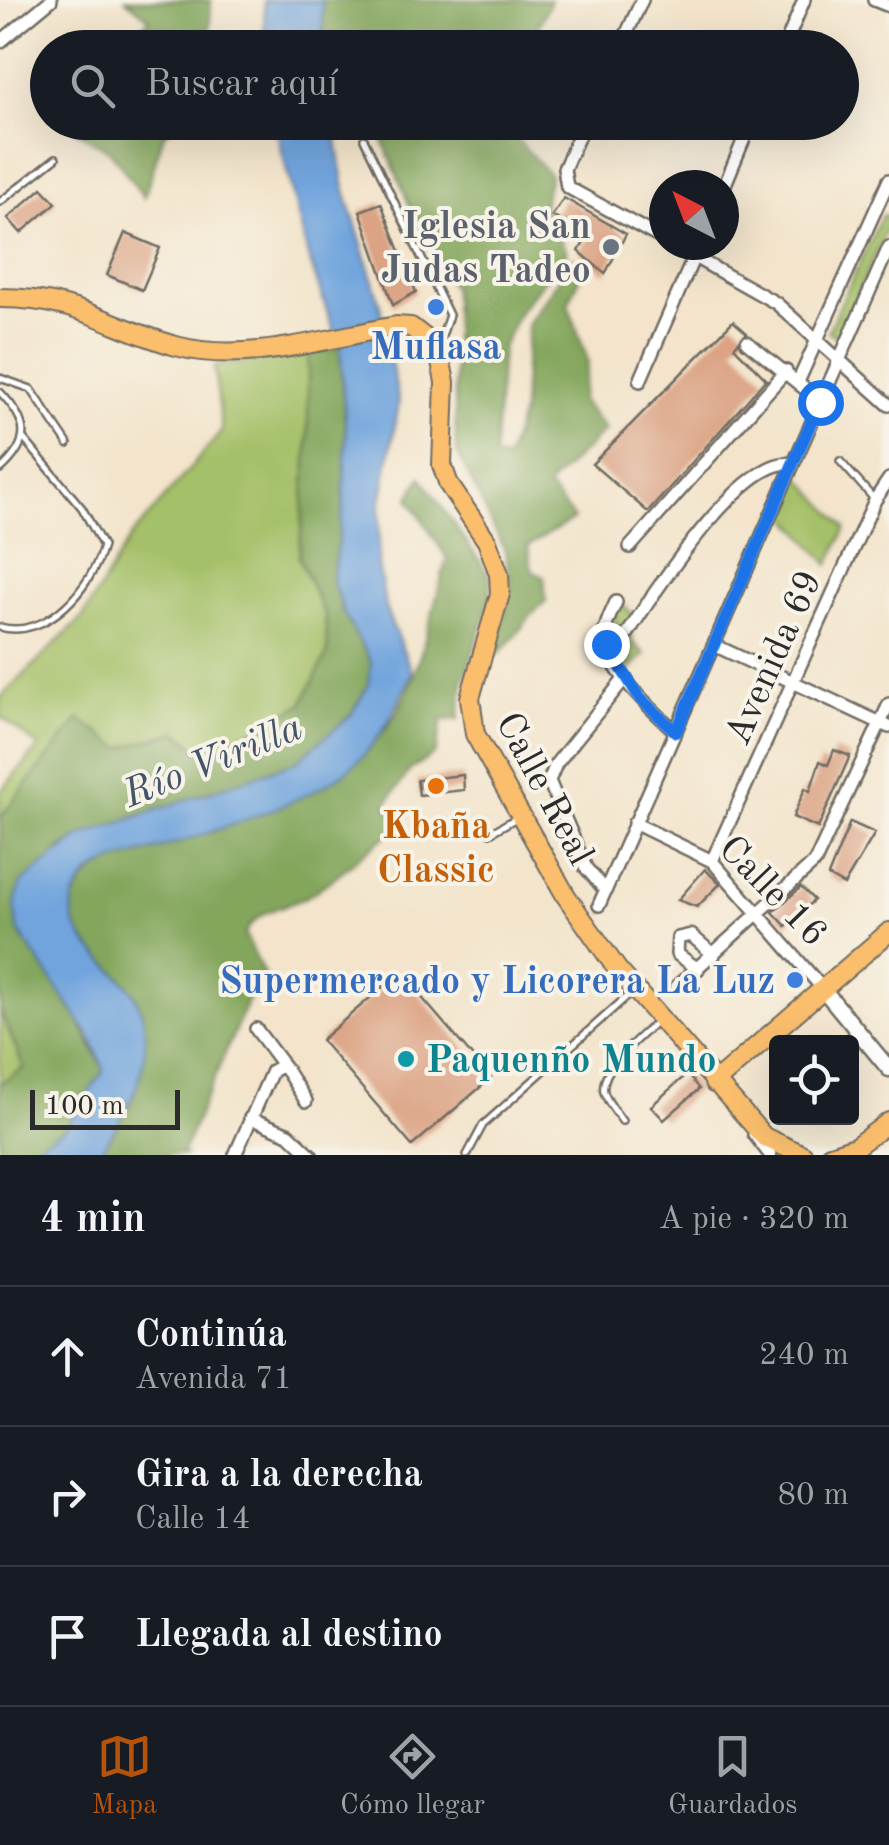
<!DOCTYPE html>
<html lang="es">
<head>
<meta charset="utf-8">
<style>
  body { margin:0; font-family:"Old Standard TT",serif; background:#242831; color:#f1f3f6 }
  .controls { position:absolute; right:30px; bottom:30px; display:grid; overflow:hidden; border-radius:10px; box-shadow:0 10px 40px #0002 }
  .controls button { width:90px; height:90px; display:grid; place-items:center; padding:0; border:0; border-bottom:2px solid #363941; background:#171b24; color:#f1f3f6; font:50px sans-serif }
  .compass { position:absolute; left:649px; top:170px; width:90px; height:90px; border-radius:50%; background:#171b24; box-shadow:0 10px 40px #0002; rotate:318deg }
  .scale { position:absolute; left:30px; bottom:25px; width:150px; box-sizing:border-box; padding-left:10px; border:5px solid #2b2b2b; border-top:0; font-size:28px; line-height:35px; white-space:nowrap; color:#2b2b2b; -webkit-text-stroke:8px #f7f3e8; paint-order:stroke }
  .stop { position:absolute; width:30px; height:30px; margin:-22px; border:8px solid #1a73e8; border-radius:50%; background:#fff }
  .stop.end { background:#1a73e8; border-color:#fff; box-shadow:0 2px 10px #0008 }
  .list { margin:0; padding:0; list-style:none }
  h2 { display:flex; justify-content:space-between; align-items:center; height:130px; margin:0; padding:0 40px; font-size:42px }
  h2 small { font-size:32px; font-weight:400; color:#9ea1a6 }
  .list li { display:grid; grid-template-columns:65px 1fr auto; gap:30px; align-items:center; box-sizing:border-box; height:140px; padding:0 40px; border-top:2px solid #363941 }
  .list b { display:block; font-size:38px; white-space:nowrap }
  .list p { margin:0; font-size:32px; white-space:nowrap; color:#9ea1a6 }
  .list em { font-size:32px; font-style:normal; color:#9ea1a6 }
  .icon { flex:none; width:55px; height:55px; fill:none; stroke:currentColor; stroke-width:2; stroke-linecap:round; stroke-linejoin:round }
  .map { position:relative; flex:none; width:889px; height:1155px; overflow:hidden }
  .search { position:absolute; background:#171b24; box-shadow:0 10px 40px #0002; left:30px; right:30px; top:30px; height:110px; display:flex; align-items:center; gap:25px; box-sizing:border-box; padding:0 35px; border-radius:55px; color:#9ea1a6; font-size:38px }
  .sheet { height:550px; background:#171b24 }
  nav { display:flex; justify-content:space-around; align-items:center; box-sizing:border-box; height:140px; border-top:2px solid #363941; background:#171b24; font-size:28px; color:#9ea1a6 }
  nav a { display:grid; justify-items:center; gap:5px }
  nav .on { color:#b45309 }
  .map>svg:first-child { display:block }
</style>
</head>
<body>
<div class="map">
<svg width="889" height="1155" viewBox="0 0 889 1155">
  <rect width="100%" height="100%" fill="#f7f3e8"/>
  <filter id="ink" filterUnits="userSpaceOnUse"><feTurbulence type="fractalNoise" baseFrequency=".01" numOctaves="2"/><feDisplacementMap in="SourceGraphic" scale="20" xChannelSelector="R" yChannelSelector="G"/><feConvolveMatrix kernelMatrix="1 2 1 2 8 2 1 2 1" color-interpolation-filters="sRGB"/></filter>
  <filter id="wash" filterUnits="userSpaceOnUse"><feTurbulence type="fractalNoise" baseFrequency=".0048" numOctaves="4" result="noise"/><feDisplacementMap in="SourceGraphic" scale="40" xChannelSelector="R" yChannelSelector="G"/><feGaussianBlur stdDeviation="2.25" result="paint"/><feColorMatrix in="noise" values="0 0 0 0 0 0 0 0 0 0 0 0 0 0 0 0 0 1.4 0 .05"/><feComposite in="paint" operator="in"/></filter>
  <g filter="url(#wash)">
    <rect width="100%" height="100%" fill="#f3e4cb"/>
    <path fill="#a4c067" stroke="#687649" stroke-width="2.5" d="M882 215 888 216 889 224 837 337 828 331Z
      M308 353V442L299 558 325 616 328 652 302 704 206 756 177 732 121 748 0 818V792L39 747 0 716V698L83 617 130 538 222 431 214 366Z
      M799 476 846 528 829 565 783 511Z
      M619 602 634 615 631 641 645 654 626 673 609 637Z
      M0 1010 24 1068 0 1084Z"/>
    <path fill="#83a65c" stroke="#576844" stroke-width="2.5" d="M126 0H211L209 47H117L150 19Z
      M322 0H551L537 29 554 39 550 48 324 47Z
      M64 123H179L164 134 144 198 111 152Z
      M376 123H517L512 134 550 175 543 206 567 252 520 310 502 348 494 457 506 459 522 412 528 324 573 258 585 266 568 304 588 361 581 400 605 430 547 486 574 519 528 546 532 571 544 577 546 601C525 617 517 640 496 655L511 587 505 551 456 450 453 289 416 222Z
      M340 348 346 437 343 510 332 578 343 612 371 662 368 686 351 715 296 762 81 836 54 853 75 1013 104 1070C84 1113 50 1155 0 1155V1084L24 1068 0 1010V818L79 719 121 748 177 732 206 756 302 704 328 652 325 615 299 558 308 442V353Z
      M421 477 490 576 491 599 463 682 459 719 442 720 436 753 410 770 386 804 400 826C372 844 329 886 304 898 283 908 256 910 245 934L271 990 256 982 182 1153 185 1155H97C131 1111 156 1057 137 1001 124 963 49 938 79 888 98 857 147 852 180 842 200 836 375 741 386 729 416 692 434 604 447 558L409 499Z"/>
    <path fill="#71a4dd" stroke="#4e6884" stroke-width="2.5" d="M264 0H322L324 47H265Z
      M275 123H334L345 190 379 301 399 403 380 507 378 564 386 610 412 672C396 711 376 751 340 776 297 805 207 834 157 849 129 858 93 861 78 889 52 938 123 964 138 1002 160 1056 130 1112 97 1155H19L65 1128 104 1070 91 1038 18 930 15 904 21 883 81 836 296 762 351 715 368 686 371 662 343 612 332 578 343 510 346 437 340 348 308 256Z"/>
    <g id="blocks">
      <path fill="#dba384" d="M42 188 56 203 21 233 8 218Z
        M564 198 626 234 605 274 579 251 588 236 552 216Z
        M381 203 416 292 393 305 360 211Z
        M125 233 160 248 142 290 107 275Z
        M733 321 747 333 734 347 766 379 648 512 592 464Z
        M834 750 850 756 818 828 793 817 805 788 810 791 820 761 828 765Z
        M463 775 464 790 419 795 417 780Z
        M850 822 875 833 844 885 828 876Z
        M705 869 720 884 697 907 678 900Z
        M801 887 814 900 786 926 773 912Z
        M400 972 491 1078 412 1146 321 1040Z
        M687 1074 699 1089 664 1120 651 1106Z"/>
    </g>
  </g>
  <g filter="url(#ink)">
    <use href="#blocks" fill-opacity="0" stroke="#716c63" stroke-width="2.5"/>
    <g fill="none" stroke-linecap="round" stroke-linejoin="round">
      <g stroke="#716c63" stroke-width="10">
        <path id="service" d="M364 139 449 315 439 345
          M0 202 56 158
          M0 378 31 389 68 444
          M0 392C30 423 31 442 0 470
          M840 461 875 500
          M0 627C47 640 92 587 103 546L82 508 24 439
          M490 833 518 817
          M622 1121C616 1112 607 1102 604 1092 599 1068 642 1036 657 1021
          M467 1155 483 1125 632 992"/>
      </g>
      <g stroke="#716c63" stroke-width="16">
        <path id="minor" d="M874 0 889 6
          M0 42 51 0
          M620 48 642 0
          M784 48 804 0
          M585 122 564 169 567 187 664 240
          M724 187 751 122
          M673 245 776 303 889 405
          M747 342 820 401
          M640 381 699 245
          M798 382 889 180
          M630 547 786 371
          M616 602C612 611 606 622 605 631 600 665 654 711 676 732
          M628 633C653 594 744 454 792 464
          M714 645 889 727
          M634 823 712 861 823 989
          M712 861 875 500 889 479
          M605 890 586 868 549 781 556 764 625 678
          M599 905 889 247
          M698 969 677 954 678 938 691 935 714 955
          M677 986 815 862 889 704
          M283 1065 306 1101
          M250 1118 289 1134 311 1155
          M754 1134 770 1155
          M235 1155 272 1071 283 1065 256 1029"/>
      </g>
      <g stroke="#716c63" stroke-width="19">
        <path id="tertiary" d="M823 989 889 1069"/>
      </g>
      <g stroke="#716c63" stroke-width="22">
        <path id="primary" d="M0 298C78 298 107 326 176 346 244 365 328 338 396 326L411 327 438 348 445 382 442 465 449 485 487 541 499 574 500 594 470 698 475 734 566 896 617 969 764 1137 803 1155
          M714 1083 889 932
          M830 1155 855 1147 889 1122"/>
      </g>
      <use href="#service" stroke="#fff" stroke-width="5"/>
      <use href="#minor" stroke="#fff" stroke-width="11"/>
      <use href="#tertiary" stroke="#fff" stroke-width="14"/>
      <use href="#primary" stroke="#fabe6d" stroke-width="18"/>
    </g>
  </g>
  <g fill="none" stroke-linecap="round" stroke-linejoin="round" filter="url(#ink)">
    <path stroke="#1a73e8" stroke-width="12" d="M606 644 640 698 676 732 820 402"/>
  </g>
  <circle fill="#6b7280" stroke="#f7f3e8" stroke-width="4" cx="611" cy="247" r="10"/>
  <g fill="#3f7fe0" stroke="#f7f3e8" stroke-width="4">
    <circle cx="436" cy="307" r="10"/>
    <circle cx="795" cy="980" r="10"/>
  </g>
  <circle fill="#e8710a" stroke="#f7f3e8" stroke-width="4" cx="436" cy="786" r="10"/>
  <circle fill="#0f9aa8" stroke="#f7f3e8" stroke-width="4" cx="406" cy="1059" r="10"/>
  <g text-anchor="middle" stroke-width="8" stroke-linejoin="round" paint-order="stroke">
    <g font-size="38" font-weight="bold" fill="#5b616d" stroke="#f7f3e8" text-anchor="end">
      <text x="591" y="238">Iglesia San<tspan x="591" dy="44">Judas Tadeo</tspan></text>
    </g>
    <g font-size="38" font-weight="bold" fill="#366cbe" stroke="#f7f3e8">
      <text x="436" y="359">Muflasa</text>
      <text x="775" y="993" text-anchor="end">Supermercado y Licorera La Luz</text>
    </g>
    <g font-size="38" fill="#2b2b2b" stroke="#f7f3e8">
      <text transform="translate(772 657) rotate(-66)" y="13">Avenida 69</text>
      <text transform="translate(546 788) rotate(62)" y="13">Calle Real</text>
      <text transform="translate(774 890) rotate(46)" y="13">Calle 16</text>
    </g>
    <g font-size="38" font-weight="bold" fill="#c56008" stroke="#f7f3e8">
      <text x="436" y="838">Kbaña<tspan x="436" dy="44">Classic</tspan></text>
    </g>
    <g font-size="38" font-weight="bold" fill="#0d838f" stroke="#f7f3e8" text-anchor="start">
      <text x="426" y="1072">Paquenño Mundo</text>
    </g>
    <g font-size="40" font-style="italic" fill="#445569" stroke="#f7f3e8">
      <text transform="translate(212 759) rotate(-22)" y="14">Río Virilla</text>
    </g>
  </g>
</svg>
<div class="controls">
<button><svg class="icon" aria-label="locate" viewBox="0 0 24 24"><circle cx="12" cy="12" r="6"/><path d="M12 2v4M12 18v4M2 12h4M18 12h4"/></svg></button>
</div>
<svg class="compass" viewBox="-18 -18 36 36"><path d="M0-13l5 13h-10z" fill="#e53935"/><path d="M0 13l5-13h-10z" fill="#9ea1a6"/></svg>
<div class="scale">100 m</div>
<div class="stop" style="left:820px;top:402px"></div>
<div class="stop end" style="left:606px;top:644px"></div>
<div class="search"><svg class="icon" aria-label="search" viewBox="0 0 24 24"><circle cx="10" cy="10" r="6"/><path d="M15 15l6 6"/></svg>Buscar aquí</div>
</div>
<section class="sheet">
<h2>4 min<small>A pie · 320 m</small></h2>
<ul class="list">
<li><svg class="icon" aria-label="ahead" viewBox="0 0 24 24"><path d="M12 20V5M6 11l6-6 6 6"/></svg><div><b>Continúa</b><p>Avenida 71</p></div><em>240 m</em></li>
<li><svg class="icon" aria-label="right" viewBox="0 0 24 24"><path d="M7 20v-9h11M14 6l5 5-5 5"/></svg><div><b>Gira a la derecha</b><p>Calle 14</p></div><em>80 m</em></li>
<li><svg class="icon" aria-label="arrive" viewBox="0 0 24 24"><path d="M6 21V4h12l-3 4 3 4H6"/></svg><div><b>Llegada al destino</b></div></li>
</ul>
</section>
<nav>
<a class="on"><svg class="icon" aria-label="map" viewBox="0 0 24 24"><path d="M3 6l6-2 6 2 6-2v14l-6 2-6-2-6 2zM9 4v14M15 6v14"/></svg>Mapa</a>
<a><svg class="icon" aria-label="directions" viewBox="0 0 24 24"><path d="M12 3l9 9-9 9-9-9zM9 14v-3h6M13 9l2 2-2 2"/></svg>Cómo llegar</a>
<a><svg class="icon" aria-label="saved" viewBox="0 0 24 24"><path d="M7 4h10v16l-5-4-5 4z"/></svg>Guardados</a>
</nav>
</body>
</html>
